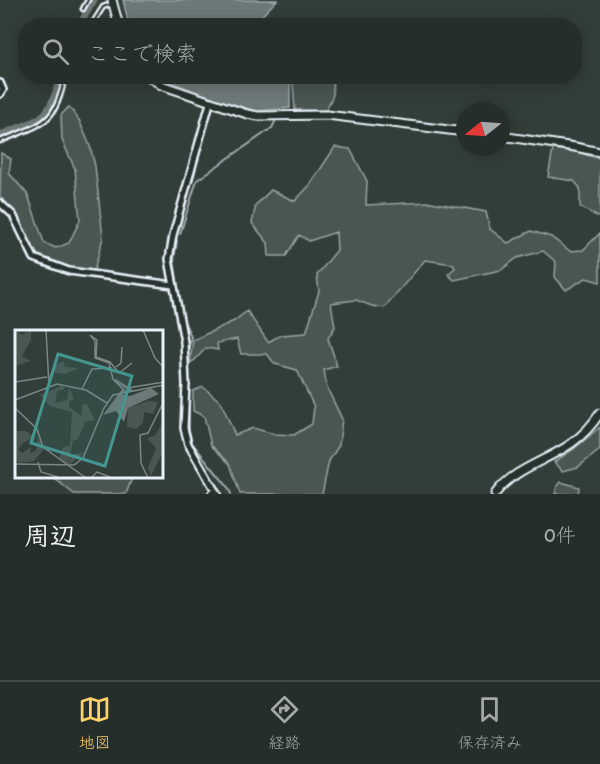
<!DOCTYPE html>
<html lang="ja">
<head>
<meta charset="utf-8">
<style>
  body { margin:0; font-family:Itim,"Klee One",sans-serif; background:#2e3633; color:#f1f3f6 }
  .compass { position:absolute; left:456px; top:102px; width:54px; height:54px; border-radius:50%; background:#262e2b; box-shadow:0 3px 15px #0003; rotate:253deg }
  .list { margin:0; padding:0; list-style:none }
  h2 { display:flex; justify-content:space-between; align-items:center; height:78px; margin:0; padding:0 24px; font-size:26px }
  h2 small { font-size:20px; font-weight:400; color:#a4a8a9 }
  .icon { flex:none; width:33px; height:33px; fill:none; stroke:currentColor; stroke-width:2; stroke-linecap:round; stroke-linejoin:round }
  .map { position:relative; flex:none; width:600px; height:494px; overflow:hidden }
  .search { position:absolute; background:#262e2b; box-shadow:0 3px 15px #0003; left:18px; right:18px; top:18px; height:66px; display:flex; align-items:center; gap:15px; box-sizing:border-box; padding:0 21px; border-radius:24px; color:#a4a8a9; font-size:22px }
  .sheet { height:186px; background:#262e2b }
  nav { display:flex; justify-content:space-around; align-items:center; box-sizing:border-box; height:84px; border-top:2px solid #424a47; background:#262e2b; font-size:16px; color:#a4a8a9 }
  nav a { display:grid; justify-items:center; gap:3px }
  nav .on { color:#ffd166 }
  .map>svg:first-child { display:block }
</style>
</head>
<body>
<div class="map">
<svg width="600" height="494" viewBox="0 0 600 494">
  <rect width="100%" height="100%" fill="#323e39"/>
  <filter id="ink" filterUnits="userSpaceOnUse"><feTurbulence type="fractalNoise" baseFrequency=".0167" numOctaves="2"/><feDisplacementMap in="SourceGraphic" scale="12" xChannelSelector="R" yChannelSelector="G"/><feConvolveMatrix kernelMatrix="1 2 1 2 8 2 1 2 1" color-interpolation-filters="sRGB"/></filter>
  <g filter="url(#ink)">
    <path fill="#495651" stroke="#98a4a4" stroke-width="1.5" d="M282 77H333V95L326 110H295L293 84Z
      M69 107 79 120 90 146 95 166 103 238 94 270 69 268 37 255 16 214 0 197 1 153 11 159 9 173 28 195 44 243 56 248 69 243 80 220 75 169 62 140 61 115Z
      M335 147 350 149 367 181 366 205 431 202 486 212 490 229 508 243 531 231 551 237 570 251 583 250 600 233V282L586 278 566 290 555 277 556 262 543 251 517 258 501 270 454 280 448 274 455 268 453 264 425 260 384 308 372 306 356 300 331 303 335 327 328 338 337 366 324 370 327 388 342 419 339 445 329 461 322 494H240L230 464 211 445 204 416 193 411V391L203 387 221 402 235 435 253 428 274 434 294 435 312 424 314 407 297 370 275 364 267 354H241L237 339 217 343 218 350 206 348 195 360 190 363 193 340 234 321 247 311 268 342 281 335 306 333 319 291 317 275 337 250 336 232 309 241 299 235 286 256H269L268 243 252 223 256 205 271 190 295 201 310 185Z
      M553 149 577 152 600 159V218L580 207V188L574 181 548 177Z
      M600 427V450L578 467 563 471 554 462 574 449Z
      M54 478H132L126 494H74Z
      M561 482 579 487 578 494H555L557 487Z"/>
    <path fill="#6d7978" stroke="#9ea9ab" stroke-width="1.5" d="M123 0H277L253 25 129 26Z
      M160 77H275L290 84V108L257 111 211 98Z"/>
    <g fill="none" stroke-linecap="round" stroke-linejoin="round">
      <path stroke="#9ea9ab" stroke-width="2" d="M180 234 197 180 272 128 275 122
        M177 241 174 260 183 319 191 337 188 352V374
        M188 388 189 431 192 443 227 486 231 494"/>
      <path stroke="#6d7978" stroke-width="7" d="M79 26 94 0
        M0 135C40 119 50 122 60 76"/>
      <g stroke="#e8f1f8" stroke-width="7">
        <path id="lane" d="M83 9 88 0
          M91 26 103 7 111 4
          M0 141C43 123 55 126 65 76"/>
      </g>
      <g stroke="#e8f1f8" stroke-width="10">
        <path id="street" d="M0 83 3 90 0 94
          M210 103 173 235 169 259 184 342 186 384 184 428 188 444 217 494
          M0 203 13 215 34 258 69 271 173 285"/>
      </g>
      <g stroke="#e8f1f8" stroke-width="11">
        <path id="secondary" d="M112 0 119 26
          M148 76 161 85 247 114 258 116 327 115 465 132
          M501 136 575 147 600 152
          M212 494 215 492
          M495 494C514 468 547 461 572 443 583 435 593 424 600 413"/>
      </g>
      <use href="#lane" stroke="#26332d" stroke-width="2"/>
      <use href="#street" stroke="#26332d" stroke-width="5"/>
      <use href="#secondary" stroke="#26332d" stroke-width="7"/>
    </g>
  </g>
  <g transform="translate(15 330)">
    <rect width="148" height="148" fill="#323e39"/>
    <path d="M0 0 7 5 16 0V10L7 26 16 31 0 36ZM48 31 50 37 64 38 50 44 37 42 38 36ZM47 56 50 59 42 61 40 73 52 70 54 58 59 69 54 71V77L67 86V75L72 74 80 90 70 92 63 109 58 111 55 125 70 122 54 135 44 129 48 117 55 116 57 82 35 76 25 65ZM133 71 143 72 138 84 129 82 128 93 121 99 112 97 113 78ZM148 91V122L136 146 133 138 141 118 132 108 140 106ZM0 101H11L20 108 9 112 3 119 7 123 16 117 15 123 21 120 23 108 29 119 19 131 4 133 0 129Z" fill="#495651"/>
    <path d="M108 58 110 61 106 64 115 66 136 58 144 64 113 78 109 92 101 81 88 85Z" fill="#6d7978"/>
    <path fill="none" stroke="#6d7978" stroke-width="3" d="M100 50 117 61"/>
    <path fill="none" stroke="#7b8685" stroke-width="1.5" d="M31 0 34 56M128 0 140 28 149 38M101 37 106 33 107 17M0 52 32 47M112 58 149 52M67 59 77 39 97 38M112 63 98 49 94 33 80 28V11L75 5 82 10 81 27 95 32 104 43 117 33M0 70 42 54 71 60 92 73M0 78 22 99 28 117 71 148M23 132 26 142 43 147M0 134 59 135 68 128 89 78 98 65 149 55M76 148 82 142 95 147M133 148 126 133 125 105 133 103 149 71"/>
    <path fill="#459590" fill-opacity="0.15" stroke="#459590" stroke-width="3" d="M43 24 117 46 90 136 16 113Z"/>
    <rect width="148" height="148" fill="none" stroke="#e8f1f8" stroke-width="3"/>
  </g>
</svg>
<svg class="compass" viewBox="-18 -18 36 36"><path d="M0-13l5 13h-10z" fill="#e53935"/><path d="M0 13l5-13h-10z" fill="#a4a8a9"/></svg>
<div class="search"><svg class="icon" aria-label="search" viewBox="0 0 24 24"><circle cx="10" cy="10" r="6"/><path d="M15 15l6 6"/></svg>ここで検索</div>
</div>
<section class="sheet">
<h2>周辺<small>0件</small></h2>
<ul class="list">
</ul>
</section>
<nav>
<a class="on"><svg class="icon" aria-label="map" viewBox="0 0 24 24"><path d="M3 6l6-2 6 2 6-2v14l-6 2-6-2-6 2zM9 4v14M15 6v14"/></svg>地図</a>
<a><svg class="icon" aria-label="directions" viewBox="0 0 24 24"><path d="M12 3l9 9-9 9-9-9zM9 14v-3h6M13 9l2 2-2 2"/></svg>経路</a>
<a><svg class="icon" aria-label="saved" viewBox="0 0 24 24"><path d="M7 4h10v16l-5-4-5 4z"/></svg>保存済み</a>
</nav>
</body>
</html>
